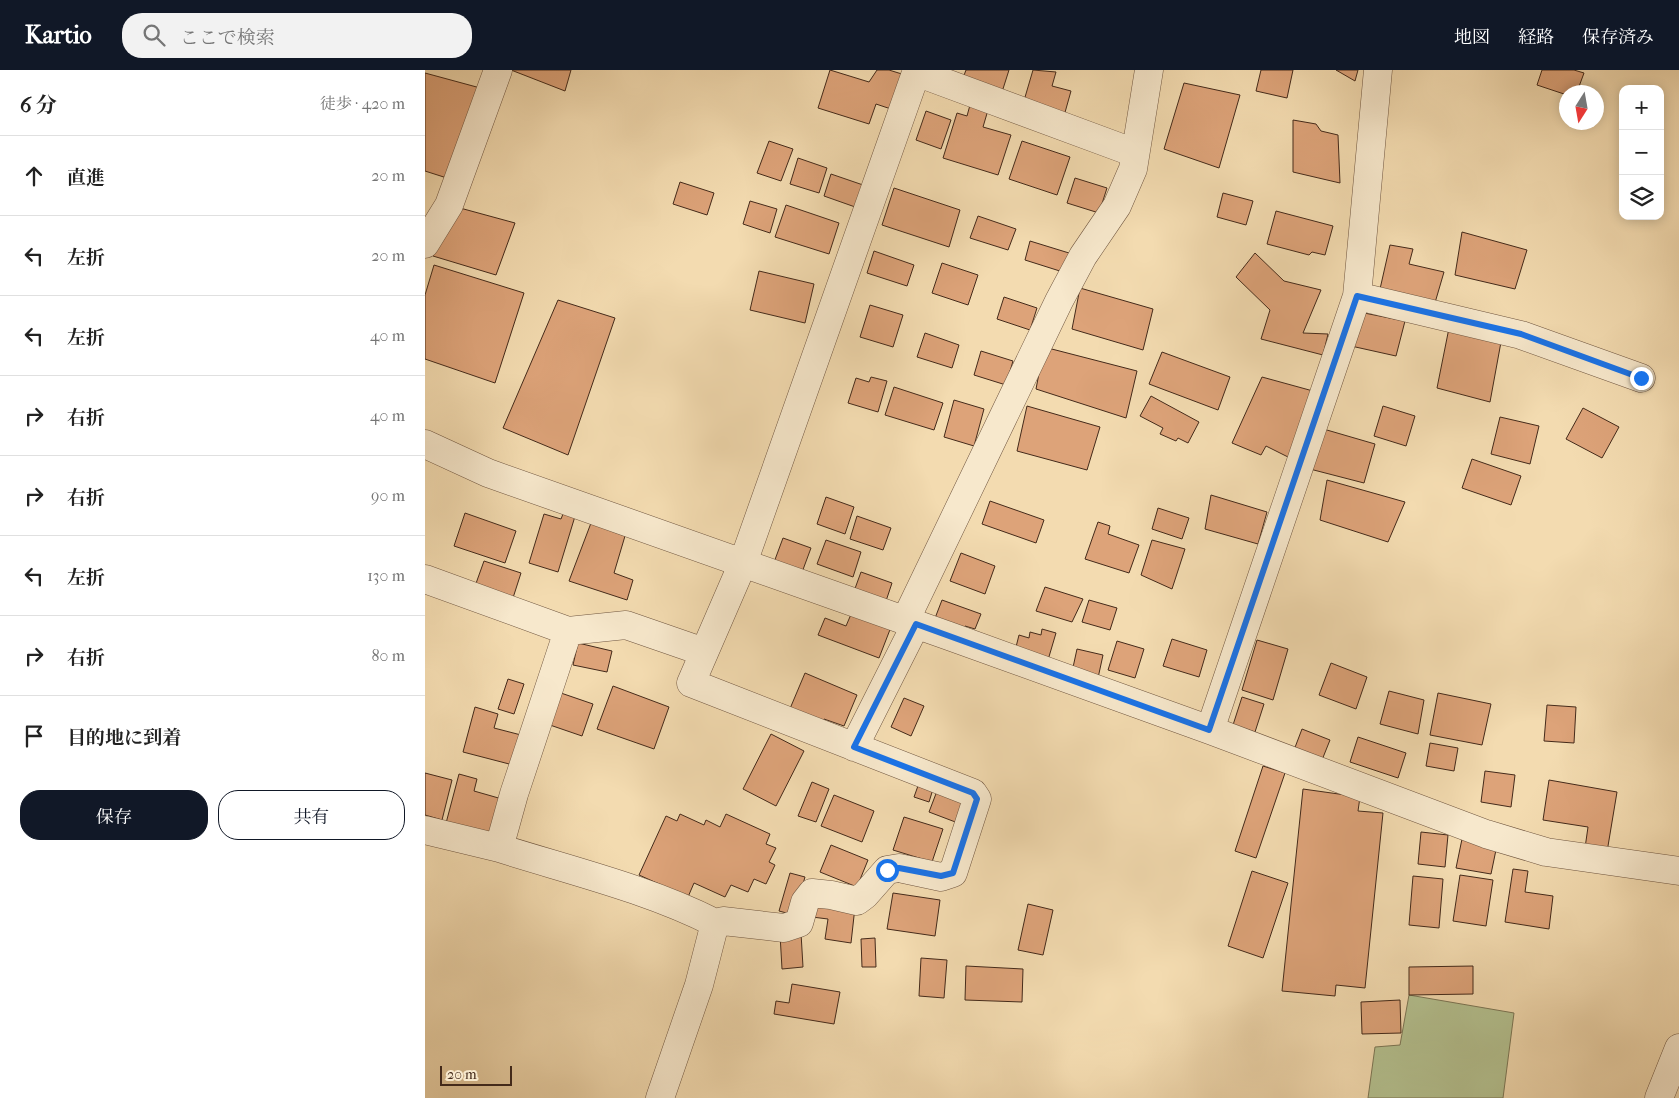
<!DOCTYPE html>
<html lang="ja">
<head>
<meta charset="utf-8">
<style>
  body { margin:0; font-family:"IM FELL French Canon","Noto Serif JP",serif; background:#f2f2f2; color:#222 }
  .controls { position:absolute; right:15px; top:15px; display:grid; overflow:hidden; border-radius:10px; box-shadow:0 2px 12px #0003 }
  .controls button { width:45px; height:45px; display:grid; place-items:center; padding:0; border:0; border-bottom:1px solid #e0e0e0; background:#fff; color:#222; font:25px sans-serif }
  .compass { position:absolute; left:1134px; top:15px; width:45px; height:45px; border-radius:50%; background:#fff; box-shadow:0 2px 12px #0003; rotate:191deg }
  .scale { position:absolute; left:15px; bottom:12px; width:72px; box-sizing:border-box; padding-left:5px; border:2px solid #442a1a; border-top:0; font-size:14px; line-height:18px; white-space:nowrap; color:#442a1a; -webkit-text-stroke:4px #f7e8cc; paint-order:stroke }
  .stop { position:absolute; width:15px; height:15px; margin:-11px; border:4px solid #1a73e8; border-radius:50%; background:#fff }
  .stop.end { background:#1a73e8; border-color:#fff; box-shadow:0 1px 5px #0008 }
  .list { margin:0; padding:0; list-style:none }
  h2 { display:flex; justify-content:space-between; align-items:center; height:65px; margin:0; padding:0 20px; font-size:21px }
  h2 small { font-size:16px; font-weight:400; color:#767676 }
  .list li { display:grid; grid-template-columns:32px 1fr auto; gap:15px; align-items:center; box-sizing:border-box; height:80px; padding:0 20px; border-top:1px solid #e0e0e0 }
  .list b { display:block; font-size:19px; white-space:nowrap }
  .list em { font-size:16px; font-style:normal; color:#767676 }
  .actions { display:flex; gap:10px; padding:15px 20px }
  .actions a { flex:1; padding:11px 0; border:1px solid #111827; border-radius:20px; text-align:center; font-size:18px; color:#111827 }
  .actions .main { background:#111827; color:#fff }
  .icon { flex:none; width:28px; height:28px; fill:none; stroke:currentColor; stroke-width:2; stroke-linecap:round; stroke-linejoin:round }
  .map { position:relative; flex:none; width:1254px; height:1028px; overflow:hidden }
  header { display:flex; align-items:center; gap:30px; box-sizing:border-box; height:70px; padding:0 25px; background:#111827; color:#fff }
  header strong { font-size:24px }
  nav { display:flex; gap:28px; margin-inline-start:auto; font-size:18px }
  .search { width:350px; height:45px; background:#f2f2f2; display:flex; align-items:center; gap:12px; box-sizing:border-box; padding:0 18px; border-radius:20px; color:#767676; font-size:19px }
  main { display:flex }
  aside { flex:1; background:#fff }
  .map>svg:first-child { display:block }
</style>
</head>
<body>
<header>
<strong>Kartio</strong>
<div class="search"><svg class="icon" aria-label="search" viewBox="0 0 24 24"><circle cx="10" cy="10" r="6"/><path d="M15 15l6 6"/></svg>ここで検索</div>
<nav><a>地図</a><a>経路</a><a>保存済み</a></nav>
</header>
<main>
<aside>
<h2>6 分<small>徒歩 · 420 m</small></h2>
<ul class="list">
<li><svg class="icon" aria-label="ahead" viewBox="0 0 24 24"><path d="M12 20V5M6 11l6-6 6 6"/></svg><div><b>直進</b></div><em>20 m</em></li>
<li><svg class="icon" aria-label="left" viewBox="0 0 24 24"><path d="M17 20v-9H6M10 6l-5 5 5 5"/></svg><div><b>左折</b></div><em>20 m</em></li>
<li><svg class="icon" aria-label="left" viewBox="0 0 24 24"><path d="M17 20v-9H6M10 6l-5 5 5 5"/></svg><div><b>左折</b></div><em>40 m</em></li>
<li><svg class="icon" aria-label="right" viewBox="0 0 24 24"><path d="M7 20v-9h11M14 6l5 5-5 5"/></svg><div><b>右折</b></div><em>40 m</em></li>
<li><svg class="icon" aria-label="right" viewBox="0 0 24 24"><path d="M7 20v-9h11M14 6l5 5-5 5"/></svg><div><b>右折</b></div><em>90 m</em></li>
<li><svg class="icon" aria-label="left" viewBox="0 0 24 24"><path d="M17 20v-9H6M10 6l-5 5 5 5"/></svg><div><b>左折</b></div><em>130 m</em></li>
<li><svg class="icon" aria-label="right" viewBox="0 0 24 24"><path d="M7 20v-9h11M14 6l5 5-5 5"/></svg><div><b>右折</b></div><em>80 m</em></li>
<li><svg class="icon" aria-label="arrive" viewBox="0 0 24 24"><path d="M6 21V4h12l-3 4 3 4H6"/></svg><div><b>目的地に到着</b></div></li>
</ul>
<div class="actions"><a class="main">保存</a><a>共有</a></div>
</aside>
<div class="map">
<svg width="1254" height="1028" viewBox="0 0 1254 1028">
  <rect width="100%" height="100%" fill="#f3dbb0"/>
  <filter id="stains"><feTurbulence type="fractalNoise" baseFrequency=".004" numOctaves="4"/><feColorMatrix values="0 0 0 0 .2 0 0 0 0 .09 0 0 0 0 .02 0 0 0 .5 -.17"/></filter>
  <radialGradient id="worn" r=".72"><stop offset=".6" stop-color="#630" stop-opacity="0"/><stop offset="1" stop-color="#630" stop-opacity=".3"/></radialGradient>
  <path fill="#b4c190" stroke="#7c7655" d="M984 925 1089 943 1078 1028H943L950 977 975 975Z"/>
  <path fill="#dda379" stroke="#442a1a" d="M86 0H146L140 21Z
    M405 0 444 12 452 0H464L480 5 469 40 451 34 444 54 393 38Z
    M541 0H584L577 22 538 8Z
    M608 0 631 2 627 16 646 21 639 46 598 34Z
    M836 0H868L862 28 831 21Z
    M911 0H933L930 11Z
    M1117 0H1149L1159 3 1152 22H1142V25L1112 15Z
    M0 3 59 19 25 109 0 101Z
    M759 13 815 25 794 98 739 79Z
    M545 35 563 40 558 57 586 65 573 105 518 88 532 43 542 46Z
    M501 41 526 50 516 79 491 70Z
    M868 50 891 54 896 61 913 65 915 113 868 102Z
    M344 71 368 79 356 111 332 103Z
    M597 71 645 87 632 125 584 109Z
    M373 88 402 98 394 123 365 114Z
    M406 104 441 116 433 138 399 126Z
    M650 108 682 118 674 143 642 133Z
    M255 112 289 123 282 145 248 134Z
    M469 118 535 140 524 177 457 155Z
    M798 123 828 131 821 155 792 147Z
    M325 131 352 139 345 163 318 154Z
    M24 135 90 153 71 205 8 186Z
    M361 135 414 153 404 184 350 167Z
    M851 141 908 156 900 185 887 182 884 185 842 174Z
    M553 146 591 159 583 180 545 168Z
    M1037 162 1102 180 1090 219 1030 205Z
    M605 171 644 183 638 202 600 190Z
    M965 175 988 179 984 194 1019 202 1007 243 955 219Z
    M449 181 489 195 482 216 442 203Z
    M830 183 859 211 896 220 878 263 903 264 898 285 836 269 845 240 811 207Z
    M517 193 553 205 543 235 507 223Z
    M9 195 99 223 70 313 0 289V225Z
    M334 201 389 214 380 253 325 240Z
    M655 218 728 239 718 280 647 259Z
    M579 227 612 238 605 260 572 249Z
    M133 230 190 248 143 385 78 358Z
    M445 235 478 245 468 277 435 267Z
    M934 242 980 251 971 286 926 276Z
    M1024 258 1076 272 1065 332 1012 318Z
    M500 263 534 275 527 298 492 287Z
    M619 277 712 301 701 348 611 319Z
    M556 281 588 291 581 315 549 305Z
    M737 282 805 307 793 340 724 314Z
    M446 307 462 311 453 342 423 333 431 308 444 312Z
    M837 307 888 321 869 390 841 376 836 385 807 373Z
    M469 317 518 333 509 360 460 345Z
    M726 326 774 352 763 373 753 368 751 371 735 364 738 358 715 346Z
    M529 330 559 339 549 376 519 367Z
    M602 336 675 357 662 400 592 381Z
    M958 336 990 346 981 376 949 366Z
    M1158 338 1194 357 1177 388 1141 369Z
    M1075 347 1114 356 1105 394 1066 384Z
    M895 358 950 374 939 413 881 398Z
    M1047 389 1096 406 1086 435 1037 418Z
    M902 410 980 432 963 472 895 450Z
    M786 425 842 442 833 474 780 459Z
    M401 427 429 437 420 464 392 454Z
    M565 431 619 450 611 473 557 454Z
    M733 438 764 448 757 469 727 459Z
    M140 439 151 443 133 502 104 493 119 444 136 449Z
    M40 443 91 461 80 493 29 476Z
    M432 446 466 458 458 480 425 469Z
    M673 452 685 456 683 464 714 475 704 503 660 489Z
    M166 453 200 466 189 503 208 510 202 530 144 511Z
    M358 468 386 478 376 505 348 495Z
    M401 470 436 482 428 507 392 494Z
    M727 470 760 479 747 519 716 505Z
    M536 483 570 496 560 524 525 511Z
    M59 491 96 503 87 531 49 519Z
    M436 502 467 513 460 534 428 524Z
    M620 517 658 529 647 552 611 541Z
    M517 530 556 544 550 559 540 556 535 567 507 556Z
    M664 530 692 538 685 560 657 552Z
    M427 542 466 557 454 588 393 565 400 548 421 556Z
    M617 559 631 563 623 590 590 581 594 565 604 568 605 562 616 565Z
    M747 569 782 580 774 607 738 596Z
    M832 570 863 579 848 630 817 620Z
    M692 571 719 579 710 608 683 600Z
    M153 573 187 581 182 602 148 595Z
    M652 579 678 585 673 608 647 602Z
    M906 593 942 607 931 639 894 625Z
    M380 603 432 625 419 656 399 649 397 655 364 641Z
    M83 609 99 614 89 644 73 639Z
    M188 616 244 637 229 679 172 659Z
    M964 621 999 630 993 664 955 654Z
    M133 622 168 634 157 666 122 654Z
    M1013 623 1066 634 1057 675 1005 665Z
    M817 627 839 634 830 662 808 655Z
    M479 628 499 636 486 666 466 657Z
    M1122 635 1151 637 1149 673 1119 671Z
    M50 637 73 644 69 658 96 665 88 695 38 682Z
    M877 659 905 670 897 690 869 680Z
    M346 664 379 681 351 736 318 719Z
    M933 667 981 683 973 708 925 692Z
    M1005 673 1033 678 1029 701 1001 696Z
    M838 696 860 703 831 788 810 781Z
    M1060 701 1090 705 1086 737 1056 732Z
    M0 703 27 710 17 750 0 745Z
    M34 704 52 709 49 721 77 729 66 770 20 757Z
    M1124 710 1192 722 1182 782 1160 778 1163 757 1118 750Z
    M387 712 404 719 391 752 373 746Z
    M494 713 508 719 504 732 489 727Z
    M878 719 935 727 933 741 958 743 940 918 911 915 910 926 857 921Z
    M512 721 541 732 533 753 504 742Z
    M409 725 449 741 437 772 396 756Z
    M255 744 279 755 281 750 295 757 301 744 345 764 341 774 351 778 344 792 350 795 341 814 329 809 323 822 306 815 300 827 269 813 263 827 214 805 241 746 252 751Z
    M479 747 518 759 507 792 468 780Z
    M996 762 1023 765 1020 797 993 794Z
    M1037 769 1072 775 1066 804 1031 798Z
    M406 775 443 790 432 817 395 802Z
    M1088 799 1103 801 1100 822 1128 826 1124 859 1080 852Z
    M827 801 863 813 838 888 803 876Z
    M365 803 380 807 369 845 354 841Z
    M1035 805 1068 810 1061 856 1028 851Z
    M988 806 1018 809 1014 858 984 855Z
    M468 823 515 830 510 866 462 859Z
    M389 832 430 837 426 873 400 869 403 849 387 847Z
    M603 834 628 840 618 885 593 880Z
    M376 863 378 897 357 899 355 864Z
    M450 868 451 897H437L436 869Z
    M496 888 522 890 519 928 494 926Z
    M541 896 598 899 597 932 540 930Z
    M1048 896V924L984 925V897Z
    M367 914 415 922 409 954 349 944 351 931 364 933Z
    M975 930 976 963 937 964 936 932Z"/>
  <g fill="none" stroke-linecap="round" stroke-linejoin="round">
    <g stroke="#705640" stroke-width="29">
      <path id="minor" d="M491 2 710 83
        M0 174 24 135 73 0
        M932 226 1096 265 1216 308
        M0 374 63 403 524 566 785 660 1061 764 1121 782 1254 801
        M0 509 143 561
        M480 551 634 231 658 186 692 136 708 99 724 0
        M279 582 201 555 143 561 89 724 74 778C147 801 223 819 290 853
        M785 660 932 226 953 0
        M429 677 491 554
        M0 760 74 778
        M235 1028 274 915 290 853 298 851 359 858 374 853 380 832 387 823 406 825 432 831 440 825 462 800 474 798 516 807 528 803 552 729 548 723 266 613 318 493 492 0
        M1234 1028 1254 978"/>
    </g>
    <use href="#minor" stroke="#f7e8cc" stroke-width="28"/>
  </g>
  <g fill="none" stroke-linecap="round" stroke-linejoin="round">
    <path stroke="#1a73e8" stroke-width="6" d="M462 800 474 798 516 806 528 803 552 729 548 723 429 677 491 554 784 660 932 226 1096 264 1216 308"/>
  </g>
  <rect width="100%" height="100%" filter="url(#stains)"/>
  <rect width="100%" height="100%" fill="url(#worn)"/>
</svg>
<div class="controls">
<button>+</button>
<button>−</button>
<button><svg class="icon" aria-label="layers" viewBox="0 0 24 24"><path d="M12 4l9 5-9 5-9-5zM3 14l9 5 9-5"/></svg></button>
</div>
<svg class="compass" viewBox="-18 -18 36 36"><path d="M0-13l5 13h-10z" fill="#e53935"/><path d="M0 13l5-13h-10z" fill="#767676"/></svg>
<div class="scale">20 m</div>
<div class="stop" style="left:462px;top:800px"></div>
<div class="stop end" style="left:1216px;top:308px"></div>
</div>
</main>
</body>
</html>
